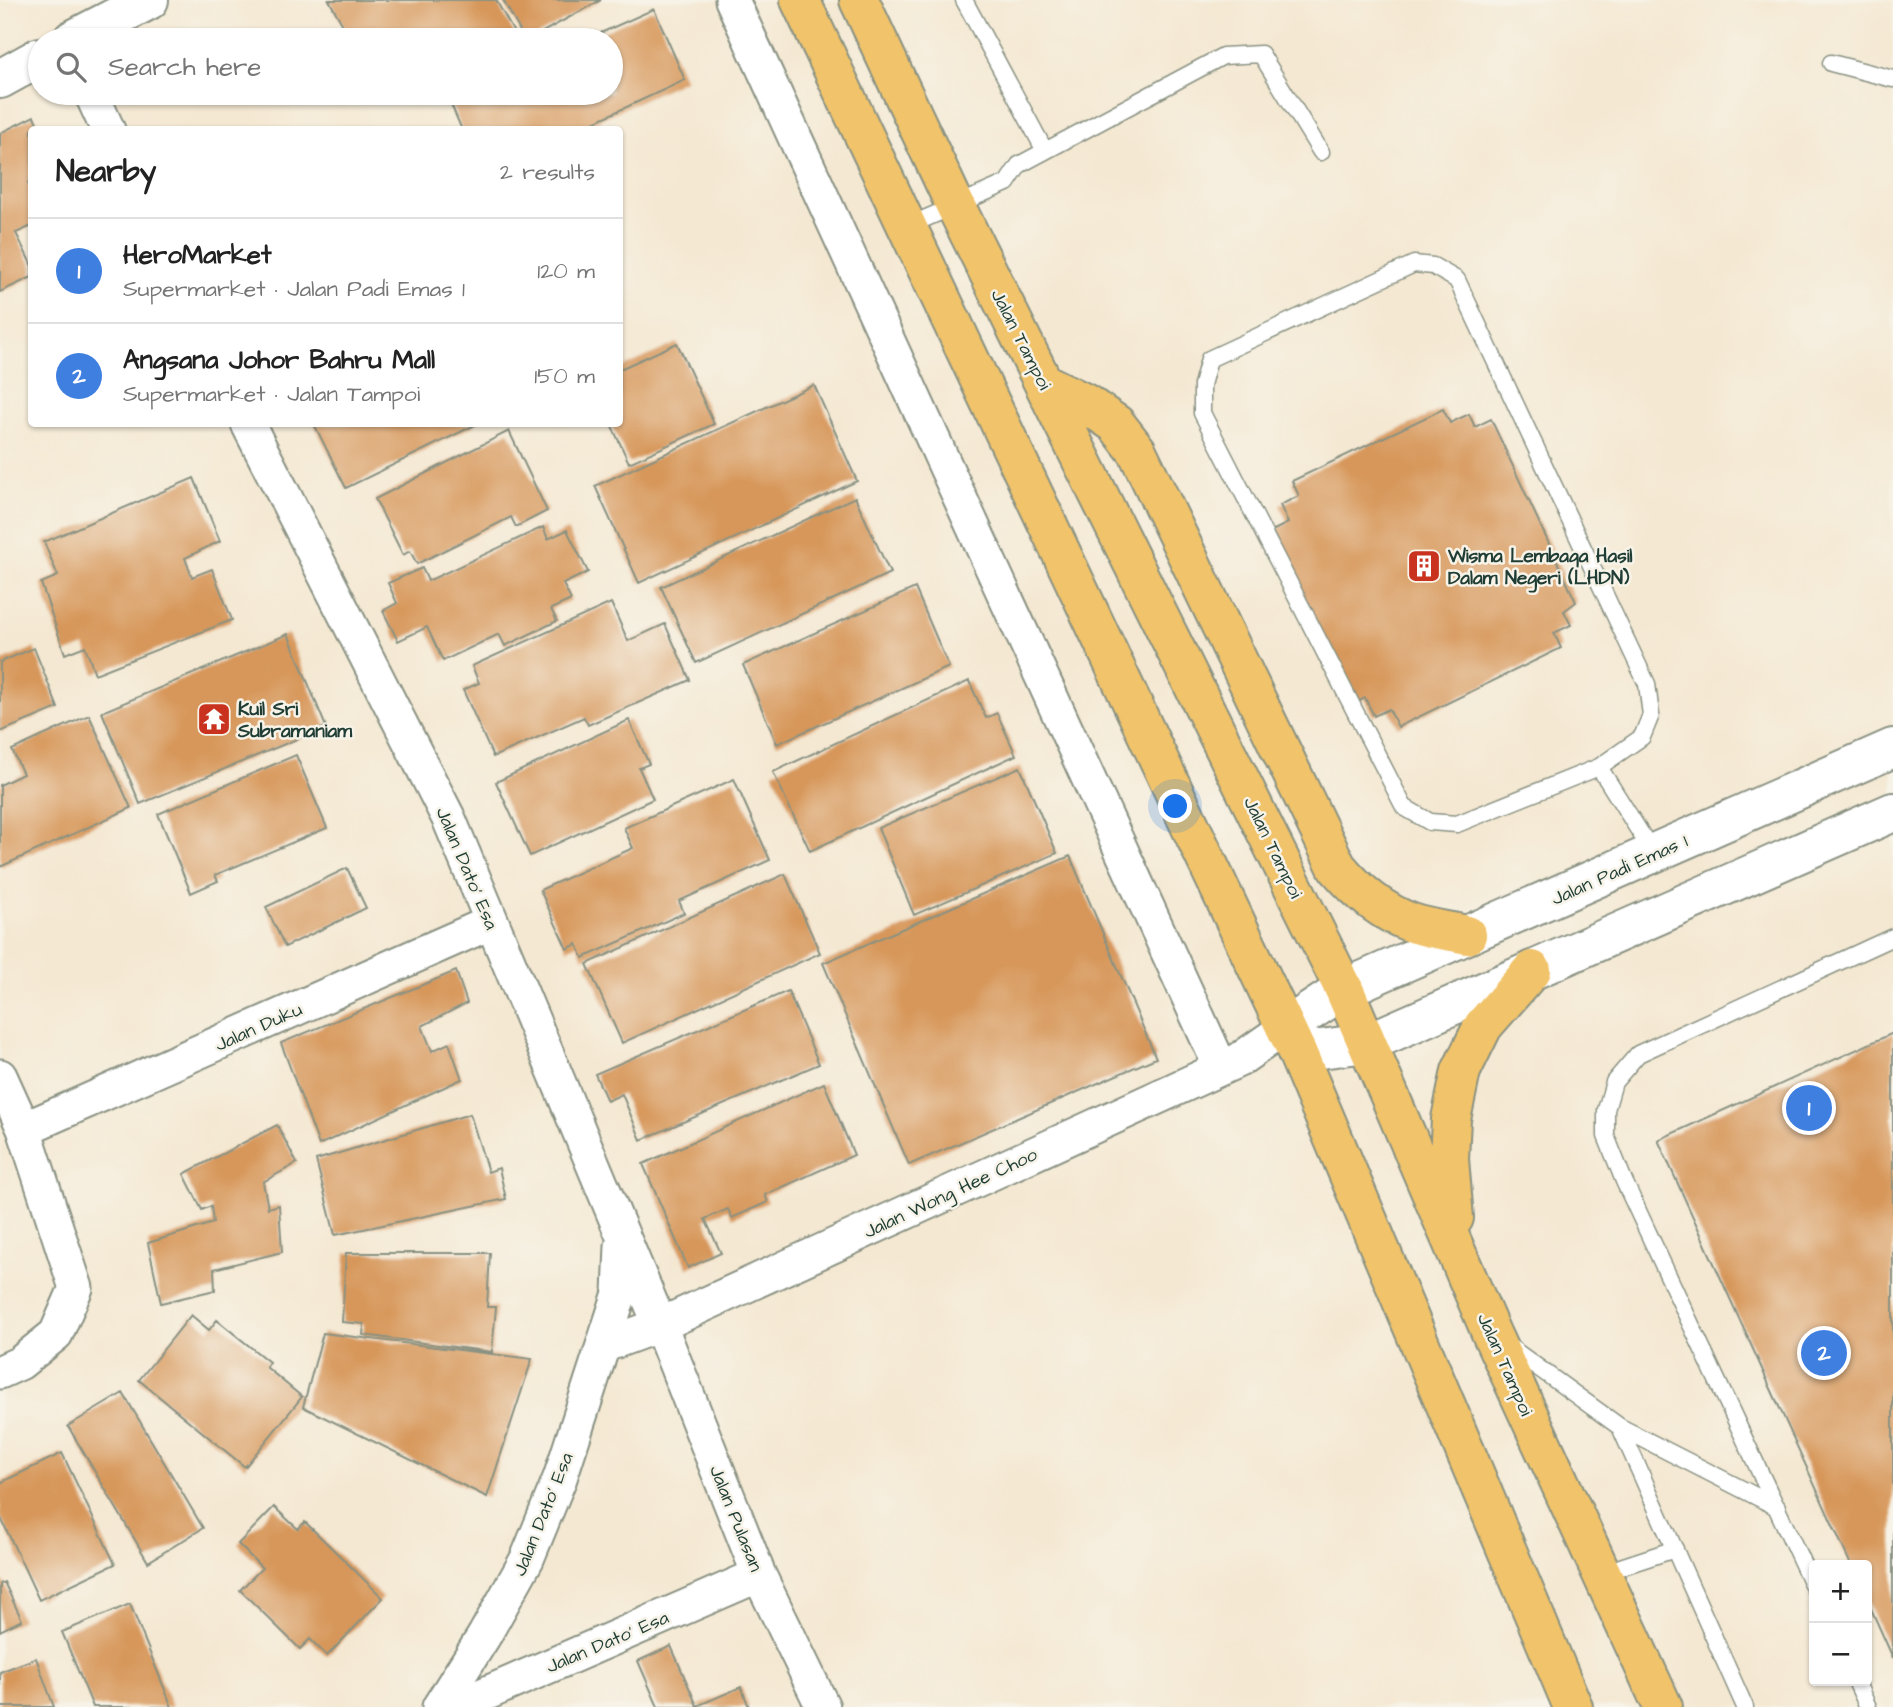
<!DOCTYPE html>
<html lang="en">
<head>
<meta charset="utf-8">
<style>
  body { margin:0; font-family:"Architects Daughter",sans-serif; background:#f2f2f2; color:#222 }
  .controls { position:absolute; right:21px; bottom:21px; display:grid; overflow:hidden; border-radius:7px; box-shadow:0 2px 5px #0004 }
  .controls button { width:63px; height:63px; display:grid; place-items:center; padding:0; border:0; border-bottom:2px solid #e0e0e0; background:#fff; color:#222; font:35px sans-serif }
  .you { position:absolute; left:1176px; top:807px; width:24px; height:24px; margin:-18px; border:5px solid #fff; border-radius:50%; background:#1a73e8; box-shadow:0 0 0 10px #1a73e833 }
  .badge { display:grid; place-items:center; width:46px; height:46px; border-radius:50%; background:#ea580c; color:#fff; font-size:23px; font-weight:700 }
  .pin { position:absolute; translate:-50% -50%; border:4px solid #fff; box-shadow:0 2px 7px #0006 }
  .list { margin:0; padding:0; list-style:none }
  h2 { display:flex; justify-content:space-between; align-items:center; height:91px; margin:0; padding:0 28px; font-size:30px }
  h2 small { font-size:23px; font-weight:400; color:#767676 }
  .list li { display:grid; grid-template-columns:46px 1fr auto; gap:21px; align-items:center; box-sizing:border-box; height:105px; padding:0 28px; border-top:2px solid #e0e0e0 }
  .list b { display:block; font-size:26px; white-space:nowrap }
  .list p { margin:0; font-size:23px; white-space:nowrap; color:#767676 }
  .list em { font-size:23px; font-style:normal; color:#767676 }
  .icon { flex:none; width:38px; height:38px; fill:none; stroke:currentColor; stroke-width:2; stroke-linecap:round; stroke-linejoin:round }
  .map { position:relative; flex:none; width:1893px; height:1707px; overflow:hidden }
  .search { position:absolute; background:#fff; box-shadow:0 2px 5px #0004; left:28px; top:28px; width:595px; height:77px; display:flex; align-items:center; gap:18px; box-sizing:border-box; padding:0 24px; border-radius:38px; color:#767676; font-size:26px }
  .panel { position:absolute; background:#fff; box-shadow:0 2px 5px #0004; left:28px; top:126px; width:595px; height:301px; border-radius:7px }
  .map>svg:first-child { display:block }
</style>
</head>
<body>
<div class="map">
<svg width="1893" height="1707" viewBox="0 0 1893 1707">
  <rect width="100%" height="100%" fill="#f7f3e8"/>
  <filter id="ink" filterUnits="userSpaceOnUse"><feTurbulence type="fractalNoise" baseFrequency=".0143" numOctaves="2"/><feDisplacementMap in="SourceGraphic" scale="14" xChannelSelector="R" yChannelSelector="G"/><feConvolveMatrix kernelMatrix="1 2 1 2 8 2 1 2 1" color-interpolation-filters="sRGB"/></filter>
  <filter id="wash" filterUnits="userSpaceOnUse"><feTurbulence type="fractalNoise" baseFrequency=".00686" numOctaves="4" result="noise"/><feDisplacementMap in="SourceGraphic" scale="28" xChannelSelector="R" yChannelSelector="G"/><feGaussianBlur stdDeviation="1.57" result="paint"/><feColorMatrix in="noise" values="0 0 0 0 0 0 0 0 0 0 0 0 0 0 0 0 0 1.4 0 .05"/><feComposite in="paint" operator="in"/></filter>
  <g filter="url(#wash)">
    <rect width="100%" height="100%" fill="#f4e8d2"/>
    <g id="blocks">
      <path fill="#d7975a" d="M329 0H496L518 40H351Z
        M503 0H601L528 40H525Z
        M654 9 685 80 577 130H462L450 102 470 93H611V40H585Z
        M378 93H394L382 99Z
        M34 116 40 130H32V182L28 183 32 191V226L16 233 32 266V277L0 292V133Z
        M677 343 714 424 629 463 611 424H620V369Z
        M814 385 857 481 639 583 595 486Z
        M1443 409 1450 423 1469 414 1475 427 1491 419 1576 602 1564 611 1571 625 1554 633 1561 648 1398 727 1389 709 1374 716 1365 698 1354 704 1272 531 1288 523 1280 505 1299 496 1292 481Z
        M314 424H477L346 488Z
        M509 431 547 511 516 527 511 517 417 564 410 551 403 555 375 499Z
        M194 478 220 541 185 558 192 577 212 569 232 620 95 674 85 646 65 654 41 583 58 576 44 542Z
        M855 497 890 573 696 663 661 587Z
        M543 527 548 539 567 530 588 572 563 584 571 600 551 609 557 621 505 646 499 634 443 661 427 627 398 641 383 611 397 603 388 583 422 568 428 581Z
        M915 588 949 667 777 744 743 665Z
        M611 603 628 641 665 624 690 680 588 725 584 717 493 757 463 690 479 683 472 666Z
        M288 634 326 727 140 804 102 712Z
        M34 648 58 708 0 732V662Z
        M969 681 986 718 997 713 1016 755 810 851 773 772Z
        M89 715 131 808 0 867V785L23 774 12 750Z
        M629 720 649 764 639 768 653 799 530 856 496 782Z
        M296 755 327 828 215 875 218 881 191 893 158 814Z
        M1020 767 1057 853 914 915 878 828Z
        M734 779 770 860 679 901 684 913 583 958 577 944 567 949 540 890 633 848 624 828Z
        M1070 856 1156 1058 909 1165 823 963Z
        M347 868 366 908 285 947 266 907Z
        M785 874 820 953 622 1043 587 964Z
        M456 971 467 1003 422 1026 432 1051 449 1043 462 1079 319 1145 281 1043Z
        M788 991 819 1064 641 1140 622 1094 607 1101 595 1074Z
        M1893 1033V1658L1867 1600V1565H1851L1658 1140Z
        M824 1083 854 1155 765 1195 768 1202 732 1218 728 1209 705 1219 721 1253 688 1268 643 1164Z
        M470 1114 488 1172 499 1168 506 1199 335 1235 316 1160Z
        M277 1125 297 1163 263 1182 268 1208 279 1205 282 1252 214 1269 215 1290 161 1303 148 1243 213 1223 211 1206 202 1210 184 1174Z
        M346 1253H490L487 1307H496L492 1352 363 1335 364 1324 342 1322Z
        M191 1315 209 1330 217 1320 269 1362 266 1367 302 1397 245 1467 139 1380Z
        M323 1333 532 1359 487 1497 303 1407Z
        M123 1393 203 1528 148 1562 68 1426Z
        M62 1453 115 1564 39 1600 0 1516V1483Z
        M274 1507 298 1529 305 1522 383 1598 327 1656 310 1639 300 1649 240 1590 262 1568 238 1544Z
        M4 1582 22 1620 0 1631V1584Z
        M130 1604 172 1707H93L62 1632Z
        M671 1646 697 1706 741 1687 749 1707H658L638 1661Z
        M36 1658 54 1707H0V1672Z"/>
    </g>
  </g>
  <g filter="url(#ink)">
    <use href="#blocks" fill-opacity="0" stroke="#8a9283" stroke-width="2"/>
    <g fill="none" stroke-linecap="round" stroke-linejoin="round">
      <g stroke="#8a9283" stroke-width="19">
        <path id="service" d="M964 0 1045 151
          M1831 63 1893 79
          M908 226 1007 183 1019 165 1223 56 1261 54 1321 152
          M1414 264 1433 266 1457 280 1647 684 1651 715 1642 737 1599 767 1457 824 1430 822 1404 807 1202 413V385L1209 359Z
          M1599 767 1653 853
          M1507 1345 1620 1427 1777 1507
          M1620 1427 1745 1707
          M1602 1573 1675 1549
          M1814 1588 1624 1181 1606 1136V1110L1614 1082 1638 1054 1893 937
          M1856 1681 1868 1707"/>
      </g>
      <g stroke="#8a9283" stroke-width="37">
        <path id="minor" d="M732 0 1221 1068
          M91 93 108 130
          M248 424 449 819 660 1325 759 1575 823 1707
          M0 1076 24 1129 76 1288 56 1334 20 1363 0 1372
          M24 1129 492 922
          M603 1346 660 1325 1239 1060 1285 1028
          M439 1707 484 1636 527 1559 560 1478 620 1293 622 1246
          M455 1707 759 1575"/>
      </g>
      <g stroke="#8a9283" stroke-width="42">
        <path id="tertiary" d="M72 40 149 0
          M0 79 40 57
          M1285 1028 1344 989 1893 748
          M1297 1052 1367 1043 1893 812"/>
      </g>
      <g stroke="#8a9283" stroke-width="42">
        <path id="primary" d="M800 0 1297 1052 1573 1707
          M859 0 955 205 1344 989 1491 1333 1663 1707
          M1044 383 1085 403 1116 424 1137 451 1337 867C1358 892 1381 912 1412 923 1430 929 1449 931 1467 935
          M1454 1218 1449 1159 1451 1119 1461 1071 1483 1026 1532 970"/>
      </g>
      <use href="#service" stroke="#fff" stroke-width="16"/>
      <use href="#minor" stroke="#fff" stroke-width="33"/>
      <use href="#tertiary" stroke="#fff" stroke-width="38"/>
      <use href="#primary" stroke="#f1c36a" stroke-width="38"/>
    </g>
  </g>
  <defs>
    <g id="building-square" transform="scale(1.75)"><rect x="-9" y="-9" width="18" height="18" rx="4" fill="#c8321e" stroke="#f7f3e8"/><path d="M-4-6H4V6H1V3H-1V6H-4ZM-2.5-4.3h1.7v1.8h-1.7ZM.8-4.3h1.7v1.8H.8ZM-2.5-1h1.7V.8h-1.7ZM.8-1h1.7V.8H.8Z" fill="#fff"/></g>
    <g id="temple-square" transform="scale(1.75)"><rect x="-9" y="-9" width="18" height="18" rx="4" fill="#c8321e" stroke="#f7f3e8"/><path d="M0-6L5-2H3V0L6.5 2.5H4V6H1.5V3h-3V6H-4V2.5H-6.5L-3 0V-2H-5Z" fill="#fff"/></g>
  </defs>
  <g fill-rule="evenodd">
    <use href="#building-square" x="1424" y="566"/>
    <use href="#temple-square" x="214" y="719"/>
  </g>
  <g text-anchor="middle" stroke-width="5" stroke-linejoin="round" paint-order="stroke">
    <g font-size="19" fill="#1f3d34" stroke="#f7f3e8">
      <text transform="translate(1022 339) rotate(63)" y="7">Jalan Tampoi</text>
      <text transform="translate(1274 847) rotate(64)" y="7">Jalan Tampoi</text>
      <text transform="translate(468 868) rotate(67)" y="7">Jalan Dato' Esa</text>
      <text transform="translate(1619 869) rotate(-24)" y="7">Jalan Padi Emas 1</text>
      <text transform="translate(258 1026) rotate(-24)" y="7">Jalan Duku</text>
      <text transform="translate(950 1192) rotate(-25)" y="7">Jalan Wong Hee Choo</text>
      <text transform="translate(1506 1364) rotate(66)" y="7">Jalan Tampoi</text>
      <text transform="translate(542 1514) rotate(-68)" y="7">Jalan Dato’ Esa</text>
      <text transform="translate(737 1518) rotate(68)" y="7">Jalan Pulasan</text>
      <text transform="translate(607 1641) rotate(-23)" y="7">Jalan Dato' Esa</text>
    </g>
    <g font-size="19" font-weight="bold" fill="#1f3d34" stroke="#f7f3e8" text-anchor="start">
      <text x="1448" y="562">Wisma Lembaga Hasil<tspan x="1448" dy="22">Dalam Negeri (LHDN)</tspan></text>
      <text x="238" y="715">Kuil Sri<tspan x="238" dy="22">Subramaniam</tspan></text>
    </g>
  </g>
</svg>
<div class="controls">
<button>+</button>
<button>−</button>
</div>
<div class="you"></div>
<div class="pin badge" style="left:1809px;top:1108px;background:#3f7fe0">1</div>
<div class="pin badge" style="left:1824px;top:1353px;background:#3f7fe0">2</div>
<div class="search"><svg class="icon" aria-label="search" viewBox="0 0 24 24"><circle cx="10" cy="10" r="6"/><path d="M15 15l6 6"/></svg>Search here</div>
<section class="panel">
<h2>Nearby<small>2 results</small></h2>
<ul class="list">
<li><span class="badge" style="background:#3f7fe0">1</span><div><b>HeroMarket</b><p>Supermarket · Jalan Padi Emas 1</p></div><em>120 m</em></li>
<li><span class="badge" style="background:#3f7fe0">2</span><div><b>Angsana Johor Bahru Mall</b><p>Supermarket · Jalan Tampoi</p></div><em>150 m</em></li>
</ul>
</section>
</div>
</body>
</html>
